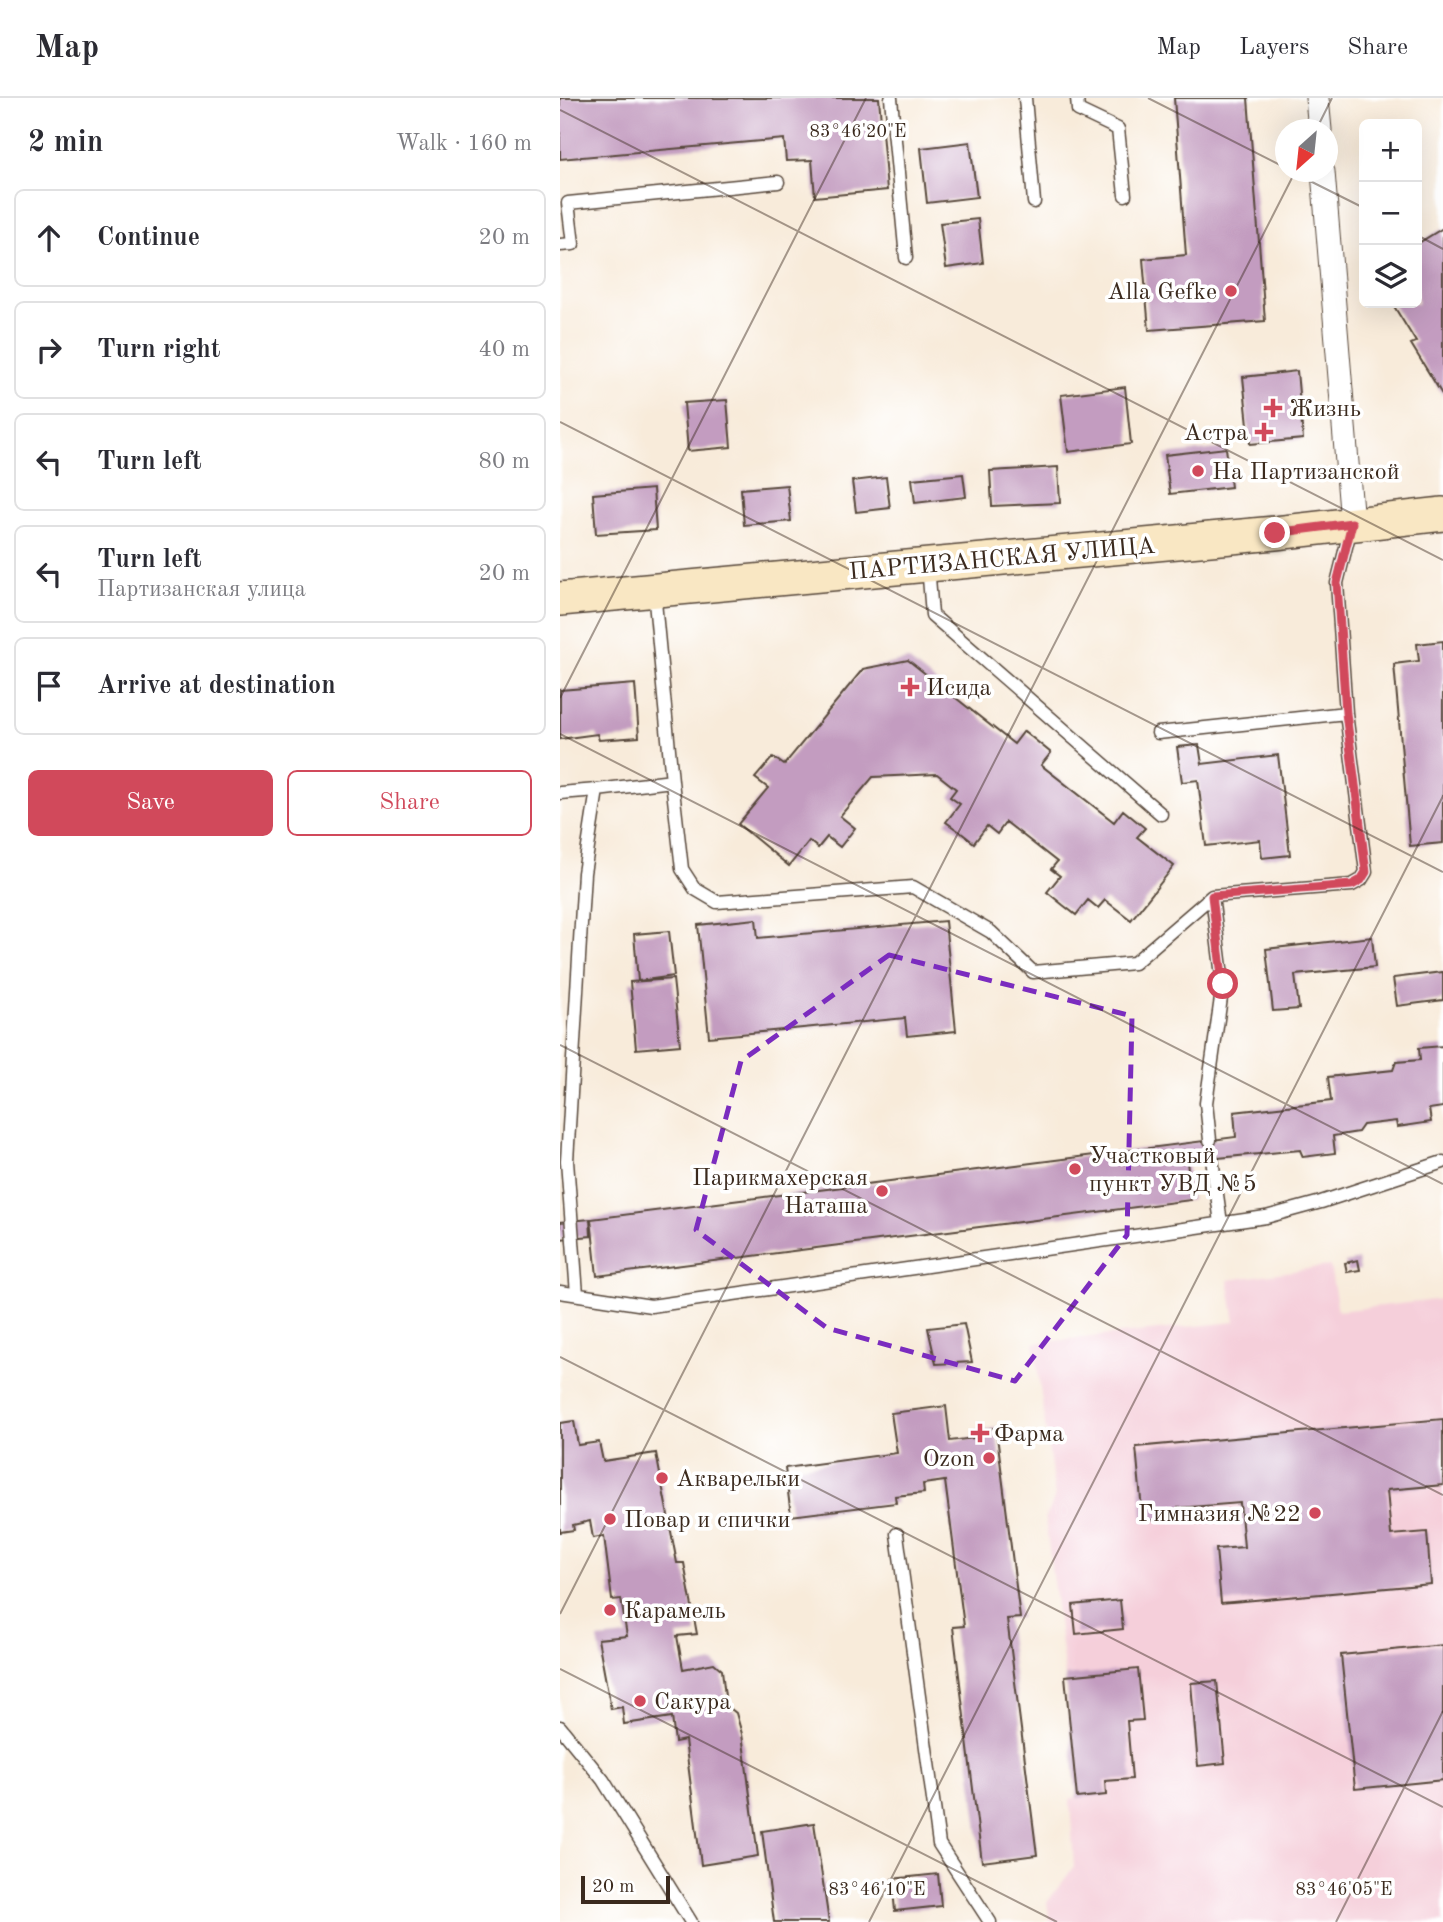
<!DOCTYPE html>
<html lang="en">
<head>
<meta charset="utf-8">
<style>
  body { margin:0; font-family:"Old Standard TT",serif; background:#f7f7f7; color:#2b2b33 }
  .controls { position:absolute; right:21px; top:21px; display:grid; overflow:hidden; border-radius:10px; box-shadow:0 7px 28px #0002 }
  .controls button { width:63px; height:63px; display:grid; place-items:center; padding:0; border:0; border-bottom:2px solid #e1e1e2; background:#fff; color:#2b2b33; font:35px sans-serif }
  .compass { position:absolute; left:715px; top:21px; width:63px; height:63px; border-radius:50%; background:#fff; box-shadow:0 7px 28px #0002; rotate:207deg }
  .scale { position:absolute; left:21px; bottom:18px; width:89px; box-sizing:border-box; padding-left:7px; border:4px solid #3b2a1e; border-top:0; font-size:19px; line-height:24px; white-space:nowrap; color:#3b2a1e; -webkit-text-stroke:5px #fff; paint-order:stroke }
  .stop { position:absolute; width:21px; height:21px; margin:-16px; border:5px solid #d1495b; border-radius:50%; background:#fff }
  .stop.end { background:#d1495b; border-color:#fff; box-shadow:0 2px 7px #0008 }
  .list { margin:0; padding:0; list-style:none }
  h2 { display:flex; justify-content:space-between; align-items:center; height:91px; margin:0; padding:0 28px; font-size:30px }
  h2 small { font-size:23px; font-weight:400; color:#7c7c81 }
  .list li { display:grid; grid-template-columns:46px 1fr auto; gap:21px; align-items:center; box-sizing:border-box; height:98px; margin:0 14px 14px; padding:0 14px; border:2px solid #e1e1e2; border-radius:10px }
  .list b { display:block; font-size:26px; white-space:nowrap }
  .list p { margin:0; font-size:23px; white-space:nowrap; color:#7c7c81 }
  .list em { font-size:23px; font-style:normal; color:#7c7c81 }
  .actions { display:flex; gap:14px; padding:21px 28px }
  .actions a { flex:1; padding:16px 0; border:2px solid #d1495b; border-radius:10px; text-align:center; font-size:24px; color:#d1495b }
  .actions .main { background:#d1495b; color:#fff }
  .icon { flex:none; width:38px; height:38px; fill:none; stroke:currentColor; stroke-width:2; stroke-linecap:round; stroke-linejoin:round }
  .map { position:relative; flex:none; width:883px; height:1824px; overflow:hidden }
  header { display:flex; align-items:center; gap:42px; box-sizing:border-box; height:98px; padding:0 35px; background:#fff; border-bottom:2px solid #e1e1e2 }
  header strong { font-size:33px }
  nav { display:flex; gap:38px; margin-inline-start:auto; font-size:24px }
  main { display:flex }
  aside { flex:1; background:#fff }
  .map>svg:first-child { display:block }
</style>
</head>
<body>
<header>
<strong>Map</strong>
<nav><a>Map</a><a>Layers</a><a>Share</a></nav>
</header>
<main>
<aside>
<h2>2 min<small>Walk · 160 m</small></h2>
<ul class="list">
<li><svg class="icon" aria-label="ahead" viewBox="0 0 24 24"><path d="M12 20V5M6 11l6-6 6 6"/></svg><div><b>Continue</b></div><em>20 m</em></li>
<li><svg class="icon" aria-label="right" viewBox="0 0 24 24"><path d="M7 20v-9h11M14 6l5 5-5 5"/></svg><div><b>Turn right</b></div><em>40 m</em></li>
<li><svg class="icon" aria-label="left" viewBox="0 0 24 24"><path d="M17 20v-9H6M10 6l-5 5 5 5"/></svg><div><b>Turn left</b></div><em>80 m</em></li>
<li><svg class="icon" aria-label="left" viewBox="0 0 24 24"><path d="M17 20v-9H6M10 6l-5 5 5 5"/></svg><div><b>Turn left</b><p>Партизанская улица</p></div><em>20 m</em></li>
<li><svg class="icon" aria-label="arrive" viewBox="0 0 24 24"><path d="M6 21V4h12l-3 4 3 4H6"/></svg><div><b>Arrive at destination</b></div></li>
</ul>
<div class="actions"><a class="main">Save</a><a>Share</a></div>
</aside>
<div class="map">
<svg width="883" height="1824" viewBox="0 0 883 1824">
  <rect width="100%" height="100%" fill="#fff"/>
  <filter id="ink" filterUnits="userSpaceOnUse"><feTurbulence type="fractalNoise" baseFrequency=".0143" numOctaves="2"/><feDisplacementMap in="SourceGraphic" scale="14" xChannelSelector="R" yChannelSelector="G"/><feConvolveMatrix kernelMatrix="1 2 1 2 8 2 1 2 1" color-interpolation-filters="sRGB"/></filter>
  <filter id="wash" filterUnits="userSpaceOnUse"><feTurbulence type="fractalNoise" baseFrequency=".00686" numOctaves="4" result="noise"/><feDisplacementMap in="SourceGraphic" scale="28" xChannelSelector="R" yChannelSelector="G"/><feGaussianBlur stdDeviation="1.57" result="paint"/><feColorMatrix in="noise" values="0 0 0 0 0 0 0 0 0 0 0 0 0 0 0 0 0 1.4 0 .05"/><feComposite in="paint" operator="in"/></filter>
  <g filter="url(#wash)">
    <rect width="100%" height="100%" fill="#f8ebda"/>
    <path fill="#f5cfda" d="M770 1168 778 1213 883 1201V1824H490L487 1804 514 1769 510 1701 517 1699 505 1578 485 1420 495 1399 474 1245 675 1224 668 1182Z"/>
    <g id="blocks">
      <path fill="#c39cc0" d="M0 0H319L327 92 255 99 252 62 226 63 224 41 0 61Z
        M614 0H688L705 223 589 232 583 161 626 157Z
        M410 44 417 99 367 105 361 50Z
        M418 121 423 165 386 170 380 125Z
        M883 130V298L851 246 856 244 832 205H857V146Z
        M737 273 743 341 690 346 683 279Z
        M565 289 571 346 508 354 501 297Z
        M167 302 171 349 128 353 124 305Z
        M666 350 671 389 610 396 605 357Z
        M498 369 500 405 432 408 430 373Z
        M403 376 406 399 355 405 352 381Z
        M326 379 330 410 296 414 292 383Z
        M227 387 231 423 184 427 181 391Z
        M93 391 96 432 36 436 33 396Z
        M883 543V745L850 748 834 566 859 563 857 546Z
        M348 562 454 646 464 633 491 655 481 667 554 724 563 712 585 730 577 739 614 768 571 822 545 802 538 810 528 802 516 817 503 807 487 794 500 778 491 771 497 764 446 724 437 736 427 728 414 745 400 734 386 724 400 706 390 699 396 691 377 676 313 679 280 718 295 730 280 749 267 739 258 750 249 743 229 768 178 726 208 690 195 680 213 659 224 667 303 571Z
        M75 586 79 639 39 642 37 636 0 641V592Z
        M639 647 642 666 718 657 730 757 702 760 700 742 646 748 638 682 622 684 617 649Z
        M196 821 198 840 385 823 396 933 347 938 345 920 149 939 138 827Z
        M109 833 114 878 78 883 74 836Z
        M812 839 815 869 735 877 739 911 713 913 706 851Z
        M883 874V902L837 908 833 880Z
        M113 881 120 947 76 951 70 884Z
        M883 948V1009L869 1011 871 1024 837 1029 836 1023 803 1027 798 1034 773 1038 775 1055 743 1059 740 1052 627 1063 631 1102 37 1178 31 1121 676 1039 674 1014 771 1003 768 979 833 972 836 964 860 962 859 950Z
        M30 1121 31 1138 0 1141V1124Z
        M798 1162 800 1172 787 1174 785 1165Z
        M404 1226 412 1264 376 1266 368 1230Z
        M386 1308 390 1343 415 1340 414 1333 436 1330 460 1520 447 1521 477 1757 422 1764 393 1529 404 1528 385 1383 363 1386 364 1395 335 1398 336 1405 231 1418 225 1370 337 1355 331 1315Z
        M883 1321V1387L827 1392 831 1437 867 1434 871 1486 661 1505 656 1451 684 1449 680 1405 618 1410 619 1420 583 1423 576 1349Z
        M14 1323 18 1347 39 1344 43 1363 96 1355 117 1465H124L137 1536 117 1538 123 1571 154 1565 162 1572 166 1607 176 1615 182 1636 198 1758 141 1767 125 1642 115 1644 112 1619 64 1626 62 1609 51 1611 38 1541 67 1538 61 1501 52 1502 44 1438 33 1440 30 1423 13 1427 14 1432 0 1434V1325Z
        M560 1502 563 1531 516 1536 513 1507Z
        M883 1547V1682L795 1691 781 1557Z
        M578 1571 583 1622 567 1623 572 1681 545 1683 546 1697 517 1700 505 1578Z
        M657 1583 665 1665 638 1668 631 1585Z
        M254 1725 269 1824H214L202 1733Z
        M378 1776 381 1808 335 1813 332 1781Z"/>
    </g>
  </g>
  <g filter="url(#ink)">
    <use href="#blocks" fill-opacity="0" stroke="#57473a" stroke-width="2"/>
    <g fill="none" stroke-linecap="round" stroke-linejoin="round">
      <g stroke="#57473a" stroke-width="15">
        <path id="service" d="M331 0 346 160
          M465 0 474 104
          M517 0 518 12 558 31 565 97
          M0 147 13 146 8 105 218 84
          M368 467 372 517 601 716
          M598 635 786 615
          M112 683 122 771 135 791 157 804 353 789 431 834 473 874 574 865 652 798
          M0 695 37 692
          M650 1042 646 1005 663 886 652 798 792 787 801 782 806 774 786 615 777 485 791 429
          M652 1061 661 1125
          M0 1194 91 1208 706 1119 761 1104 883 1064
          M17 1196 7 1063 24 775 37 692 112 683 94 493
          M337 1436 379 1746 430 1824
          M0 1629 43 1682 131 1824"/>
      </g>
      <g stroke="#57473a" stroke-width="25">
        <path id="minor" d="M757 0 760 32
          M763 74 792 425"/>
      </g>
      <g stroke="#57473a" stroke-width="36">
        <path id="secondary" d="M0 501 715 435 883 416"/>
      </g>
      <use href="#service" stroke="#fff" stroke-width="12"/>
      <use href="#minor" stroke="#fff" stroke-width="23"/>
      <use href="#secondary" stroke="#f9e7c3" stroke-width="33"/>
    </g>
  </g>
  <g fill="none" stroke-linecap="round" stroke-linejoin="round" filter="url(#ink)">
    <path stroke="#d1495b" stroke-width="9" d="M663 886 652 798 792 787 801 782 806 774 786 615 777 485 792 425 715 435"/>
  </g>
  <path fill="none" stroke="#7b2cbf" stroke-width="5" stroke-dasharray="14 9" stroke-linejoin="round" d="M329 857 572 918 567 1137 455 1283 267 1230 136 1132 181 963Z"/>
  <path fill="none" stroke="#3b2a1e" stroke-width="2" stroke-opacity="0.45" d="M588 0 726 70M0 12 883 462M756 32 772 0M732 74 804 110M857 137 883 151M0 324 883 774M0 600 306 0M0 636 883 1086M0 947 883 1397M0 1259 883 1709M0 1516 735 74M0 1571 497 1824M309 1824 883 698M776 1824 883 1613"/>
  <g fill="#d1495b" stroke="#fff" stroke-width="2.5">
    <circle cx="671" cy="193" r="7"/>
    <path d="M709.5 299.5h7v7h7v7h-7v7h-7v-7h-7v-7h7z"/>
    <path d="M700.5 323.5h7v7h7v7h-7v7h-7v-7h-7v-7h7z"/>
    <circle cx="638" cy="373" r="7"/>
    <path d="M346.5 578.5h7v7h7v7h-7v7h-7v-7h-7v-7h7z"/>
    <circle cx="515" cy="1071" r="7"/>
    <circle cx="322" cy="1093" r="7"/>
    <path d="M416.5 1324.5h7v7h7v7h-7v7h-7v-7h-7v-7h7z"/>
    <circle cx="429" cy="1360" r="7"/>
    <circle cx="102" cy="1380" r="7"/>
    <circle cx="755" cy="1415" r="7"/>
    <circle cx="50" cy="1421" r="7"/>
    <circle cx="50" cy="1512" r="7"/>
    <circle cx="80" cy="1603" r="7"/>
  </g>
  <g text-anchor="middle" stroke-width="7" stroke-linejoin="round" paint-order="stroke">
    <g font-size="24" fill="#3b2a1e" stroke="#fff" text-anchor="start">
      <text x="657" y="201" text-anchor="end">Alla Gefke</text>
      <text x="729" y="318">Жизнь</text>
      <text x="688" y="342" text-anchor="end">Астра</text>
      <text x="652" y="381">На Партизанской</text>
      <text x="366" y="597">Исида</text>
      <text x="529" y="1065">Участковый<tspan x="529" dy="28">пункт УВД №5</tspan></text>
      <text x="308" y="1087" text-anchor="end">Парикмахерская<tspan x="308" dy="28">Наташа</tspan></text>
      <text x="434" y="1343">Фарма</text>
      <text x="415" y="1368" text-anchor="end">Ozon</text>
      <text x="116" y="1388">Акварельки</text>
      <text x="741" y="1423" text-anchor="end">Гимназия №22</text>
      <text x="64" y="1429">Повар и спички</text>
      <text x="64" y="1520">Карамель</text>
      <text x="94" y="1611">Сакура</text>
    </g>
    <g font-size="24" fill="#3b2a1e" stroke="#fff">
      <text transform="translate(442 460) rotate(-5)" y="8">ПАРТИЗАНСКАЯ УЛИЦА</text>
    </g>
  </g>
  <g font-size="18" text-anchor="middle" fill="#3b2a1e" stroke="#fff" stroke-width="7" stroke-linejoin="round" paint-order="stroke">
    <text x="298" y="39">83°46'20"E</text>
    <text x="317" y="1797">83°46'10"E</text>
    <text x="784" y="1797">83°46'05"E</text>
  </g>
</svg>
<div class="controls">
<button>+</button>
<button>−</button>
<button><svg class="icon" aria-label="layers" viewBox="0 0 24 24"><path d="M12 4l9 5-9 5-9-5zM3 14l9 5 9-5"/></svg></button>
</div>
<svg class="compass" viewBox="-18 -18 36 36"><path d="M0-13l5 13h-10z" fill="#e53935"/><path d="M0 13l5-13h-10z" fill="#7c7c81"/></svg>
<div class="scale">20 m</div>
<div class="stop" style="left:663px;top:886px"></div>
<div class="stop end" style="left:715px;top:435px"></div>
</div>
</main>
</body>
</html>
